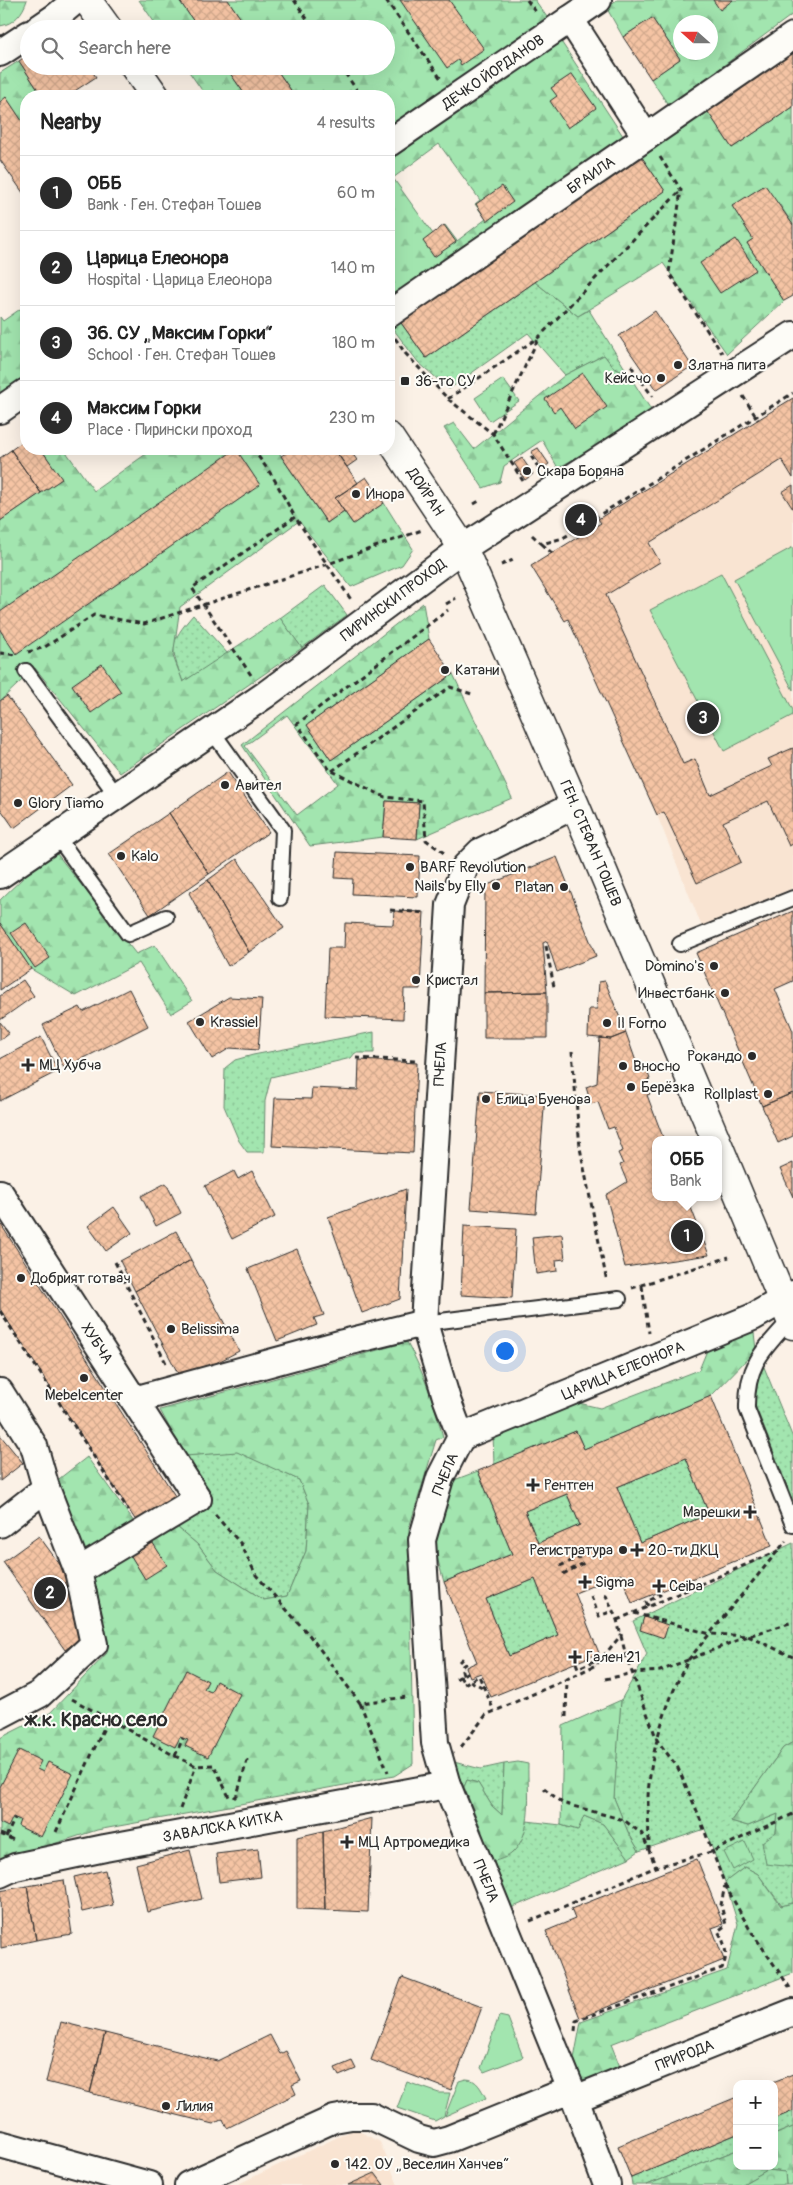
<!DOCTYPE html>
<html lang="en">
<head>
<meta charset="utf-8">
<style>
  body { margin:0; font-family:Pangolin,sans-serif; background:#f6f6f6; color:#222 }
  .controls { position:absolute; right:15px; bottom:15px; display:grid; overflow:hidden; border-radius:10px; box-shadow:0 5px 20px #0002 }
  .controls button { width:45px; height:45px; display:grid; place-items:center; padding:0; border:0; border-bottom:1px solid #e0e0e0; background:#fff; color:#222; font:25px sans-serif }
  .compass { position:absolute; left:673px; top:15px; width:45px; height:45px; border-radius:50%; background:#fff; box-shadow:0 5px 20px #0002; rotate:291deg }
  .you { position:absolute; left:504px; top:1350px; width:18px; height:18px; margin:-12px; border:4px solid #fff; border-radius:50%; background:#1a73e8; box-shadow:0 0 0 8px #1a73e833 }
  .badge { display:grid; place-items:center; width:32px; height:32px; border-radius:50%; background:#2b2b2b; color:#fff; font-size:16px; font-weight:700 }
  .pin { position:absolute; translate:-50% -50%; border:2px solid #fff; box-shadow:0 1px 5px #0006 }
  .popup { position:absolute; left:652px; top:1136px; width:70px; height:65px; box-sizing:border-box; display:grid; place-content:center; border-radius:10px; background:#fff; filter:drop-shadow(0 1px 4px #0005); font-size:16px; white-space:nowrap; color:#767676 }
  .popup b { font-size:19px; color:#222 }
  .popup::after { content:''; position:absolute; left:50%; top:100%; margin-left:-10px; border:10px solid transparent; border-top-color:#fff }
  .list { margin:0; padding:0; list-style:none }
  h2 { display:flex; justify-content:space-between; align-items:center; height:65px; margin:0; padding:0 20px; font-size:21px }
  h2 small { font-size:16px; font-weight:400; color:#767676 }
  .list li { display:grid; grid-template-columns:32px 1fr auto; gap:15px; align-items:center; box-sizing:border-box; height:75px; padding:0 20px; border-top:1px solid #e0e0e0 }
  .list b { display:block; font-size:19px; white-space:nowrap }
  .list p { margin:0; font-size:16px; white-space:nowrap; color:#767676 }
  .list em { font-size:16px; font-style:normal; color:#767676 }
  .icon { flex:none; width:28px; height:28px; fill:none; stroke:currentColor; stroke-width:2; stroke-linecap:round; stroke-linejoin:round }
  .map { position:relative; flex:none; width:793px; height:2185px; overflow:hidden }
  .search { position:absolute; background:#fff; box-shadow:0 5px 20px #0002; left:20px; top:20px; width:375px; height:55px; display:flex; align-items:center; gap:12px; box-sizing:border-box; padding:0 18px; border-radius:28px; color:#767676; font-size:19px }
  .panel { position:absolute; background:#fff; box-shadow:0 5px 20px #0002; left:20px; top:90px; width:375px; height:365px; border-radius:20px }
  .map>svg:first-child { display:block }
</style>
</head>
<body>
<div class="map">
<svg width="793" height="2185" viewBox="0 0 793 2185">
  <defs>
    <pattern id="grass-dots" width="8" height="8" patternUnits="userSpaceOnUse" patternTransform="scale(1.25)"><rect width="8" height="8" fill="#a2e5af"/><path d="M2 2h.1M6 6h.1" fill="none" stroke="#8cc597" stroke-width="1.8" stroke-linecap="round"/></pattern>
    <pattern id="forest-firs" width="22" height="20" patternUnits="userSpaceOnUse" patternTransform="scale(1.25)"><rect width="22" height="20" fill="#a2e5af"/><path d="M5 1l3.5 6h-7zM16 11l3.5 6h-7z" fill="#8cc597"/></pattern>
    <pattern id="park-crowns" width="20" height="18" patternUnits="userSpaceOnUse" patternTransform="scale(1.25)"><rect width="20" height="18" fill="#a2e5af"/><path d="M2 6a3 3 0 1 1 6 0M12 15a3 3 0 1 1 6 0" fill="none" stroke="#8cc597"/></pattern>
    <pattern id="building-cross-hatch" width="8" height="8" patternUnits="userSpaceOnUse" patternTransform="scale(1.25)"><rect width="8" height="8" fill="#f5c4a4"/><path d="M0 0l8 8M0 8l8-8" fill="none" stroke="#d2a98d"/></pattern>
  </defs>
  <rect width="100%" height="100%" fill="#fbf1e6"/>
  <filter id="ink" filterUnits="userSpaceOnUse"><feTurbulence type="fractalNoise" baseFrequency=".02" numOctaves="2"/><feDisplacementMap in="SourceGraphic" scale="10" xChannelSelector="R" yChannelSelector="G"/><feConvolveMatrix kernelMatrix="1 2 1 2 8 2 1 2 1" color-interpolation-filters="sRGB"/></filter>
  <g filter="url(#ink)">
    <path fill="#f9e4d2" d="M793 398V888L702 927 657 815 568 619 565 621 531 566 600 524 598 519Z
      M355 2129 380 2142 398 2185H236Z"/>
    <path fill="url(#grass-dots)" stroke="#66886d" d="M535 282 578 316 589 310 629 375 614 368 604 355 565 375 528 333 449 389 418 362 391 326 399 320 426 358Z
      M325 585 347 615 302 648 280 618Z
      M193 615 228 654 183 682C170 647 169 643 193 615Z
      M374 1032V1053H355L351 1058 271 1077 265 1101 264 1152H247L239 1141 224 1106 225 1068 235 1060 253 1055Z
      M764 1367 793 1438V1501L755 1405V1380Z
      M237 1451 299 1480 309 1504 306 1551 287 1596 264 1600 217 1570 198 1545 171 1522 208 1500 185 1456Z
      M686 1458 709 1514 640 1543 617 1487Z
      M567 1494 580 1525 538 1543 525 1511Z
      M793 1543V1742L783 1748 731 1821 748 1826 778 1814 776 1832 793 1867V1903L782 1906 758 1874 745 1867 725 1882 705 1829 639 1851 628 1832 614 1798 615 1773 621 1700 647 1654 633 1621Z
      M535 1579 558 1635 509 1656 486 1599Z
      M450 1761 481 1769 504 1764 502 1815 492 1806 478 1783 467 1780 464 1787Z
      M584 1816 603 1824 629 1858 504 1911 486 1864 527 1824V1821L561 1825 577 1830Z
      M793 2111V2127L774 2135V2119Z
      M737 2134V2150L647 2185H632L631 2178Z"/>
    <path fill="url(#forest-firs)" stroke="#66886d" fill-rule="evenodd" d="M0 0H27C23 13 14 24 0 26Z
      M139 0H179L199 29H159Z
      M228 0H535L549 20 389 129V96H295L274 66H386V29H248Z
      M617 0H793V14L669 106 651 79 680 59 652 18 623 37 606 7ZM680 22H710V52H680Z
      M560 40 623 136 389 305V153ZM439 144 480 200 475 204 486 219 457 241 445 225 433 234 393 178Z
      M19 61 42 96H26V127L6 98 0 102V73Z
      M185 66H225L246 96H206Z
      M793 107V225L780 205 753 239 747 243 784 301 727 354 663 263 578 316 535 282 665 191 639 153 706 109 732 148Z
      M26 305V375L0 395V317L3 321Z
      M604 355 614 368 629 375 653 413 558 468 542 440 504 466 500 482 483 488 444 428 454 423 474 449 565 375Z
      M41 449H64L94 491 153 449H278L281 456 327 523 344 511 353 524 384 503 413 549 402 565 351 587 299 521 180 607 173 656 183 682 280 618 302 648 120 773 35 668 0 701V521L61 479Z
      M423 603 429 639 307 725 331 760 453 674 512 798 417 839 419 803 386 801 383 837 310 846 242 745ZM287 715 338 784 297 815 245 746Z
      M53 849 136 954 155 945 192 1001 171 1014 139 963 76 996 31 969 0 923V900Z
      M753 1324 756 1350 711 1396 584 1449 576 1431 494 1465 493 1433 570 1401 600 1408 699 1370 710 1343Z
      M407 1342C424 1373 434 1403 443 1437L436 1440 409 1528 413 1764 394 1776 97 1830 0 1861V1738L50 1713 107 1653 91 1572 128 1551 145 1578 149 1537 171 1522 198 1545 217 1570 264 1600 287 1596 306 1551 309 1504 299 1480 237 1452 185 1456 160 1410Z
      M87 1457 134 1522 85 1556 55 1482Z
      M478 1471 512 1554 444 1582 431 1536 449 1482Z
      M621 1700 614 1798 628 1832 639 1851 629 1858 603 1824 584 1816 578 1830 561 1825 563 1726Z
      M793 1742V1867L766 1864 762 1842 776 1832 778 1814 748 1826 731 1821 783 1748Z
      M518 1762 528 1764C527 1792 535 1833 511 1854 505 1859 493 1861 486 1864L478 1838 482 1831 464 1787 467 1780 478 1783 492 1806 502 1815 504 1764Z
      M745 1867 758 1874 781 1906 793 1903V1973L611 2044 622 2072 583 2084 574 2059 581 2022 727 1970 738 1924 725 1882Z
      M793 2127V2185H786L785 2172 768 2170 741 2185H647L737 2150V2166H774V2135Z"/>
    <path fill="url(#park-crowns)" stroke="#66886d" d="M503 379 519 401 490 421 475 398Z
      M745 1842 753 1859 733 1870 724 1852Z
      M767 2170 785 2172 786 2185H741Z"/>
    <path fill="#a2e5af" stroke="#66886d" d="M793 547V690L734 579Z
      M721 573 793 710V715L724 751 650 610Z
      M499 2016 508 2018 523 2057 484 2072 481 2068Z
      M466 2079C477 2079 481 2089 486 2098L445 2116 459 2081Z
      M407 2082 439 2093H450L444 2116 435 2121 397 2108Z"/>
    <path fill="url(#building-cross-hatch)" stroke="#2b2b2b" fill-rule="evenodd" d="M179 0H228L248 29H199Z
      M400 0H449L484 49 461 65 458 60 447 68Z
      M713 0H733L720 10Z
      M652 18 680 59 651 79 623 37Z
      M793 51V107L732 148 706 109Z
      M29 54V66H89L96 77 67 96H42L19 61Z
      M225 66H274L295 96H246Z
      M572 74 596 108 568 128 550 101 557 96 551 88Z
      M6 97 26 127V197L0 160V102Z
      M639 153 665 191 426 358 399 320Z
      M765 185 793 225V296L784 301 747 243 753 239 732 206Z
      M502 186 513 202 487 221 476 204Z
      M444 225 456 242 434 257 423 241Z
      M736 239 756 270 720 293 700 263Z
      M655 311 692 366 656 390 619 336Z
      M583 373 607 407 575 429 560 407 554 412 545 399Z
      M793 398V478L782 460 649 543 660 562 606 595 683 764 695 759 710 795 772 766 768 759 793 748V844L789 846 768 801 723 822 741 862 697 883 664 812 657 815 568 619 565 621 531 566 601 523 598 519Z
      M26 439V449H41L62 479 41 493 11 450Z
      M538 448 549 464 543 468 531 452Z
      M236 449 260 485 16 654 0 630V612Z
      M292 449H334L358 483 335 498 344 511 327 523 281 456Z
      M337 449H349L357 460 347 467 335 450Z
      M11 450 41 493 0 521V458Z
      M522 458 533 474 525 480 514 463Z
      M366 477 384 503 353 524 335 498Z
      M793 485V509L782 492Z
      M429 639 453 674 331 760 307 725Z
      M102 664 121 692 91 713 72 685Z
      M7 696 72 785 14 828 0 808V701Z
      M228 772 269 832 209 874 169 813Z
      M386 801 419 803 417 839 383 837Z
      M169 813 209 874 150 915 109 854Z
      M337 852 420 856 418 897 352 894 353 879 335 878Z
      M557 857 596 956 557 972 547 941 543 943 547 992 484 993 485 886Z
      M237 859 284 928 249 952 208 880Z
      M208 880 249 952 228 966 189 893Z
      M394 911 424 912 420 989H404L403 1019 325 1016 328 948H344L345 923 393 925Z
      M793 911V981L775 989 793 1031V1093L762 1106 696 953Z
      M0 923 31 969 0 990Z
      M26 923 50 958 35 968 11 933Z
      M23 980 34 996 0 1020V996Z
      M605 981 626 1033 611 1039 588 1037 589 1009H597L599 982Z
      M129 989 148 1026 64 1068 43 1025 80 1007 83 1012Z
      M547 992V1038H484V993Z
      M229 997 262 999 258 1050 230 1048 212 1059 189 1021Z
      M0 1022 9 1033 0 1040Z
      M626 1033 639 1070 646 1068 650 1079 645 1081 650 1094 647 1095 664 1140H656V1197H687L709 1255 625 1267 606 1195 627 1182 620 1165 623 1164 618 1153 623 1151 614 1127 608 1129 598 1102 591 1104 586 1087 597 1083 600 1038 611 1039Z
      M41 1037 58 1071 0 1101V1059Z
      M359 1060 417 1063 413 1153 272 1146 275 1098 311 1099 312 1088 358 1090Z
      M480 1091 545 1095 536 1214 471 1209Z
      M793 1093V1136L778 1143 762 1106Z
      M793 1163V1197L780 1169Z
      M234 1171 238 1179 252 1171 275 1217 232 1239 205 1186Z
      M166 1183 181 1213 156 1226 141 1196Z
      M406 1189 400 1299 362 1313 328 1217Z
      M114 1207 132 1233 106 1251 88 1226Z
      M0 1223 177 1499 138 1524 0 1309Z
      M464 1226 516 1229 512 1298 461 1295Z
      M176 1231 191 1260 135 1291 120 1261Z
      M562 1234 565 1259 556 1260 557 1271 536 1274 532 1237Z
      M297 1249 324 1315 314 1318 317 1325 277 1341 248 1269Z
      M191 1260 239 1351 182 1381 135 1291Z
      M711 1396 772 1546 632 1603 621 1574 575 1593 599 1653 491 1697 481 1673 470 1677 466 1667 477 1662 444 1582 512 1554 478 1471 576 1431 584 1449ZM686 1458 709 1514 640 1543 617 1487ZM567 1494 580 1525 538 1543 525 1511ZM535 1579 558 1635 509 1656 486 1599Z
      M0 1435 23 1463 0 1481Z
      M39 1536 63 1569 81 1638 65 1650 3 1562Z
      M149 1537 167 1565 145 1579 128 1551Z
      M644 1617 668 1625 664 1638 640 1630Z
      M186 1670 208 1681 204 1689 211 1692 216 1681 240 1694 208 1757 185 1746 188 1740 180 1737 175 1747 153 1736Z
      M19 1750 41 1761 37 1769 43 1772 48 1762 73 1774 41 1837 18 1826 20 1820 13 1817 8 1827 0 1823V1787Z
      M372 1818 368 1912 325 1910 323 1831Z
      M323 1831 325 1910 297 1909V1837Z
      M258 1849 261 1877 219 1882 216 1854Z
      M190 1850 202 1899 147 1912 136 1864Z
      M697 1859 723 1924 712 1928 724 1960 580 2018 546 1931 575 1919 571 1909Z
      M105 1870 113 1905 82 1912 74 1877Z
      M64 1880 72 1934 36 1940 27 1886Z
      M27 1886 36 1940 1 1948 0 1891Z
      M402 1977 482 2007 451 2090 371 2060Z
      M61 2022 105 2033 90 2093 46 2082Z
      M105 2033 217 2061 270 2035 280 2054 286 2051 301 2081 292 2085 296 2094 227 2128 223 2119 213 2124 90 2093Z
      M352 2061 356 2069 339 2076 335 2068Z
      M793 2074V2111L774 2119V2084H768Z
      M737 2097V2134L631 2178 618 2146Z
      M375 2173 384 2185H348Z"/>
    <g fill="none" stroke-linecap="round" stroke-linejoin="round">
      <g stroke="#2b2b2b" stroke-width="18">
        <path id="service" d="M26 671 117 796
          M212 731 283 830 280 898
          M56 835 128 934 166 917
          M680 944 793 898
          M791 1319C763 1350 746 1365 747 1409L793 1525
          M424 1323 619 1299"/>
      </g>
      <g stroke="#2b2b2b" stroke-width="30">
        <g id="minor">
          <path d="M570 19 646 137"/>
          <path d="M38 29 57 16 76 0"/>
          <path d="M0 53 29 34"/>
          <path id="s1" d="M389 143 598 0"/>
          <path id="s2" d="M389 314 793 36"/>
          <path d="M0 410 26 392"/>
          <path id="s3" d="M575 805 480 852 465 867 450 905 424 1323 447 1400 461 1437 440 1478 422 1540 435 1743 447 1785 575 2099 607 2185"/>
          <path id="s4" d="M0 875 265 695 463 548 793 335"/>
          <path id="s5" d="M0 1193 198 1499 78 1571"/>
          <path d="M0 1392 34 1446 46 1488 78 1571 94 1644 40 1694 0 1715"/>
          <path d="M134 1400 343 1343 424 1323"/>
          <path id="s6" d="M461 1437 753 1317 793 1294"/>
          <path d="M0 1524 46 1488"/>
          <path id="s7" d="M0 1874 15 1867 105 1848 447 1785"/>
          <path id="s8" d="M575 2099 793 2012"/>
          <path d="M0 2144 149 2185"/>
          <path d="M188 2185 334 2119 351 2116H371L419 2139 434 2143 449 2139 570 2090"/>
        </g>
      </g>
      <g stroke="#2b2b2b" stroke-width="31">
        <g id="tertiary">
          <path d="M87 0 108 29"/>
          <path d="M134 66 155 96"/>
          <path id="s9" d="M389 437 463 548 575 805 716 1140"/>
          <path d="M718 1145 793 1325"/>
        </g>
      </g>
      <path stroke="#2b2b2b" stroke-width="3" stroke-dasharray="5 4" stroke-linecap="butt" d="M294 0 314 29
        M386 0 441 79
        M527 0 536 12
        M340 66 361 96
        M660 157 681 190 669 273 722 353
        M395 338 405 353 448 399 493 434 523 481
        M631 366 653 397
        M743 396 758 420
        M448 399 539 337 681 190
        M493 434 539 337
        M253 449 273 477 295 517
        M531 456 540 470
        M474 504 481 500
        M532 535 542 544 563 538 793 393
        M542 544 552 553
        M501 565 513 560
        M446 604 456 598
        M28 652 45 647 94 615 144 624 328 564 422 530
        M0 653 17 655
        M251 675 192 588 295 517 352 601
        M332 771 450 687 472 694
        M444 853 426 840 423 801 385 797 330 770 297 724 448 610
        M390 910 426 913
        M546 946 554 987
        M572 1051 580 1148 607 1282
        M356 1058 417 1061
        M115 1262 167 1365
        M642 1286 649 1333
        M632 1288 729 1257
        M0 1311 129 1511
        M215 1515 241 1544 256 1575 310 1636 360 1703 407 1697
        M560 1566 580 1557
        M563 1574 584 1563
        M591 1596 599 1616 613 1611
        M648 1606 646 1602 660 1595 658 1593
        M634 1613 710 1634 748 1636 793 1657
        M617 1620 780 1550
        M459 1662 462 1659 465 1664 461 1667 463 1675
        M576 1663 578 1668 594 1661 596 1665
        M460 1676 464 1684 479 1676 494 1711
        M456 1679 468 1672
        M605 1679 634 1673 660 1671 748 1636 793 1622
        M470 1681 484 1688
        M72 1699 175 1756 196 1766 214 1765 230 1799
        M360 1703 388 1772
        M566 1717 567 1679 596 1665 622 1634
        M461 1747 486 1715 567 1679
        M175 1756 183 1738
        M544 1788 562 1803 624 1820 642 1834 656 1867
        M234 1798 237 1795 247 1761H250
        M180 1809 196 1766
        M56 1832 108 1719
        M0 1834 14 1840
        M6 1837 15 1818
        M649 1851C649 1833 648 1815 648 1797 650 1752 667 1698 689 1659L786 1541
        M725 1885 749 1928 790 1988
        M530 1921 656 1867 711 1852 793 1814
        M575 2031 576 2021 722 1968C729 1955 725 1943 718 1931L726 1925 721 1905 725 1885 697 1811 678 1768 657 1740 626 1656 617 1620 604 1591"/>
      <use href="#service" stroke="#fdfcf7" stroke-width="14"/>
      <use href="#minor" stroke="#fdfcf7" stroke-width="26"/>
      <use href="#tertiary" stroke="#fdfcf7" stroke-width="28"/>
    </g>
  </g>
  <g fill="#2b2b2b" stroke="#fdfcf7" stroke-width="2">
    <circle cx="678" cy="365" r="5"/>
    <circle cx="661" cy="378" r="5"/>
    <rect x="400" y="376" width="10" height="10" rx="2.5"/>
    <circle cx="527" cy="471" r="5"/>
    <circle cx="356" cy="494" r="5"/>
    <circle cx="445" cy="670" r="5"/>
    <circle cx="225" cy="785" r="5"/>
    <circle cx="18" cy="803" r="5"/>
    <circle cx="121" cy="856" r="5"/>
    <circle cx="410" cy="867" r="5"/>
    <circle cx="496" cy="886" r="5"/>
    <circle cx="564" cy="887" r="5"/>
    <circle cx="714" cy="966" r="5"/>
    <circle cx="416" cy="980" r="5"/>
    <circle cx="725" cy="993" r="5"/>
    <circle cx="200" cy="1022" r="5"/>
    <circle cx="607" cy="1023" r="5"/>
    <circle cx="752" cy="1056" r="5"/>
    <path d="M25.5 1057.5h5v5h5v5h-5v5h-5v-5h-5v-5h5z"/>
    <circle cx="623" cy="1066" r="5"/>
    <circle cx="631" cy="1087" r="5"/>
    <circle cx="768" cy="1094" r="5"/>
    <circle cx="486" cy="1099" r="5"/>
    <circle cx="21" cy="1278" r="5"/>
    <circle cx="171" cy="1329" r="5"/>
    <circle cx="84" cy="1378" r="5"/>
    <path d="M530.5 1477.5h5v5h5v5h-5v5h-5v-5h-5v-5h5z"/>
    <path d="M747.5 1504.5h5v5h5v5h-5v5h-5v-5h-5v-5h5z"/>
    <circle cx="623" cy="1550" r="5"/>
    <path d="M634.5 1542.5h5v5h5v5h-5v5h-5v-5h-5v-5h5z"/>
    <path d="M582.5 1574.5h5v5h5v5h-5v5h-5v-5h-5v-5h5z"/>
    <path d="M656.5 1578.5h5v5h5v5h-5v5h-5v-5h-5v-5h5z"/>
    <path d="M572.5 1649.5h5v5h5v5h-5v5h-5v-5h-5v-5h5z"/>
    <path d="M344.5 1834.5h5v5h5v5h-5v5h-5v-5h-5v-5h5z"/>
    <circle cx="166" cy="2106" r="5"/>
    <circle cx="335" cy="2164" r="5"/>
  </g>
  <g text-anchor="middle" stroke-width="4" stroke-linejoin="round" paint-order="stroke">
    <g font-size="15" fill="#2b2b2b" stroke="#fdfcf7">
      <text dy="5" stroke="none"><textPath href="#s1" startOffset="126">ДЕЧКО ЙОРДАНОВ</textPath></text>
      <text dy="5" stroke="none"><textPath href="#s2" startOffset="245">БРАИЛА</textPath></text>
      <text dy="5" stroke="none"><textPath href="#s9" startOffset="66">ДОЙРАН</textPath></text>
      <text dy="5" stroke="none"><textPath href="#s4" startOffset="480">ПИРИНСКИ ПРОХОД</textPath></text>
      <text dy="5" stroke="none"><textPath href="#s9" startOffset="455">ГЕН. СТЕФАН ТОШЕВ</textPath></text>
      <text transform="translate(440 1064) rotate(-87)" y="5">ПЧЕЛА</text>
      <text dy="5" stroke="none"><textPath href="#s5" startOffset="179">ХУБЧА</textPath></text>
      <text dy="5" stroke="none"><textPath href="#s6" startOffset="175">ЦАРИЦА ЕЛЕОНОРА</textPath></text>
      <text transform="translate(445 1474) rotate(-67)" y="5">ПЧЕЛА</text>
      <text dy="5" stroke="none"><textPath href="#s7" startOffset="228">ЗАВАЛСКА КИТКА</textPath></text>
      <text dy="5" stroke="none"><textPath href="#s3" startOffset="1168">ПЧЕЛА</textPath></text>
      <text dy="5" stroke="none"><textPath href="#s8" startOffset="118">ПРИРОДА</textPath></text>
    </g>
    <g font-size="15" fill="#2b2b2b" stroke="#fdfcf7" text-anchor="start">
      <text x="688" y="370">Златна пита</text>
      <text x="651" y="383" text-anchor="end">Кейсчо</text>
      <text x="415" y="386">36-то СУ</text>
      <text x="537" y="476">Скара Боряна</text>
      <text x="366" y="499">Инора</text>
      <text x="455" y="675">Катани</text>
      <text x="235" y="790">Авител</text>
      <text x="28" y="808">Glory Tiamo</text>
      <text x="131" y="861">Kalo</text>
      <text x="420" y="872">BARF Revolution</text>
      <text x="486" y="891" text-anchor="end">Nails by Elly</text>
      <text x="554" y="892" text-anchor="end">Platan</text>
      <text x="704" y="971" text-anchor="end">Domino's</text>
      <text x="426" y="985">Кристал</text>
      <text x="715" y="998" text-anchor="end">Инвестбанк</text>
      <text x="210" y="1027">Krassiel</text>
      <text x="617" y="1028">Il Forno</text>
      <text x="742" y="1061" text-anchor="end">Рокандо</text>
      <text x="39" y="1070">МЦ Хубча</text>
      <text x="633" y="1071">Вносно</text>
      <text x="641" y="1092">Берёзка</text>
      <text x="758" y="1099" text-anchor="end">Rollplast</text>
      <text x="496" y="1104">Елица Буенова</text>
      <text x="31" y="1283">Добрият готвач</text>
      <text x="181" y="1334">Belissima</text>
      <text x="84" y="1400" text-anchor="middle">Mebelcenter</text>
      <text x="544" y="1490">Рентген</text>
      <text x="740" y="1517" text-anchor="end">Марешки</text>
      <text x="613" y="1555" text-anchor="end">Регистратура</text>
      <text x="648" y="1555">20-ти ДКЦ</text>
      <text x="595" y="1587">Sigma</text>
      <text x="669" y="1591">Ceiba</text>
      <text x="586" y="1662">Гален 21</text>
      <text x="358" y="1847">МЦ Артромедика</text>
      <text x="176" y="2111">Лилия</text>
      <text x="345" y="2169">142. ОУ „Веселин Ханчев“</text>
    </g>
    <g font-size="20" font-weight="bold" fill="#2b2b2b" stroke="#fdfcf7">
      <text x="96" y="1726">ж.к. Красно село</text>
    </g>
  </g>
</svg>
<div class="controls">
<button>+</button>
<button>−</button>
</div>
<svg class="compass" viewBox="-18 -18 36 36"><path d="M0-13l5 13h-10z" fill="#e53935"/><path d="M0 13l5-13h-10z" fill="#767676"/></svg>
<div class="you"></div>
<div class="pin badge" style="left:687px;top:1236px">1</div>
<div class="popup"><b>ОББ</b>Bank</div>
<div class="pin badge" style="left:50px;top:1593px">2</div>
<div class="pin badge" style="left:703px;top:718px">3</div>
<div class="pin badge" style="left:581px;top:520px">4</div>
<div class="search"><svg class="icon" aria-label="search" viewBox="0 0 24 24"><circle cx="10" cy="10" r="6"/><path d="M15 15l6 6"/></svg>Search here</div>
<section class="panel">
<h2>Nearby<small>4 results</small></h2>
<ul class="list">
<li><span class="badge">1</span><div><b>ОББ</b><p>Bank · Ген. Стефан Тошев</p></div><em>60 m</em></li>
<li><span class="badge">2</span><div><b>Царица Елеонора</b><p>Hospital · Царица Елеонора</p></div><em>140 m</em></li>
<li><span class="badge">3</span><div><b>36. СУ „Максим Горки“</b><p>School · Ген. Стефан Тошев</p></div><em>180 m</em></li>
<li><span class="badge">4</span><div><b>Максим Горки</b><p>Place · Пирински проход</p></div><em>230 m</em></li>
</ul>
</section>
</div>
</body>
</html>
